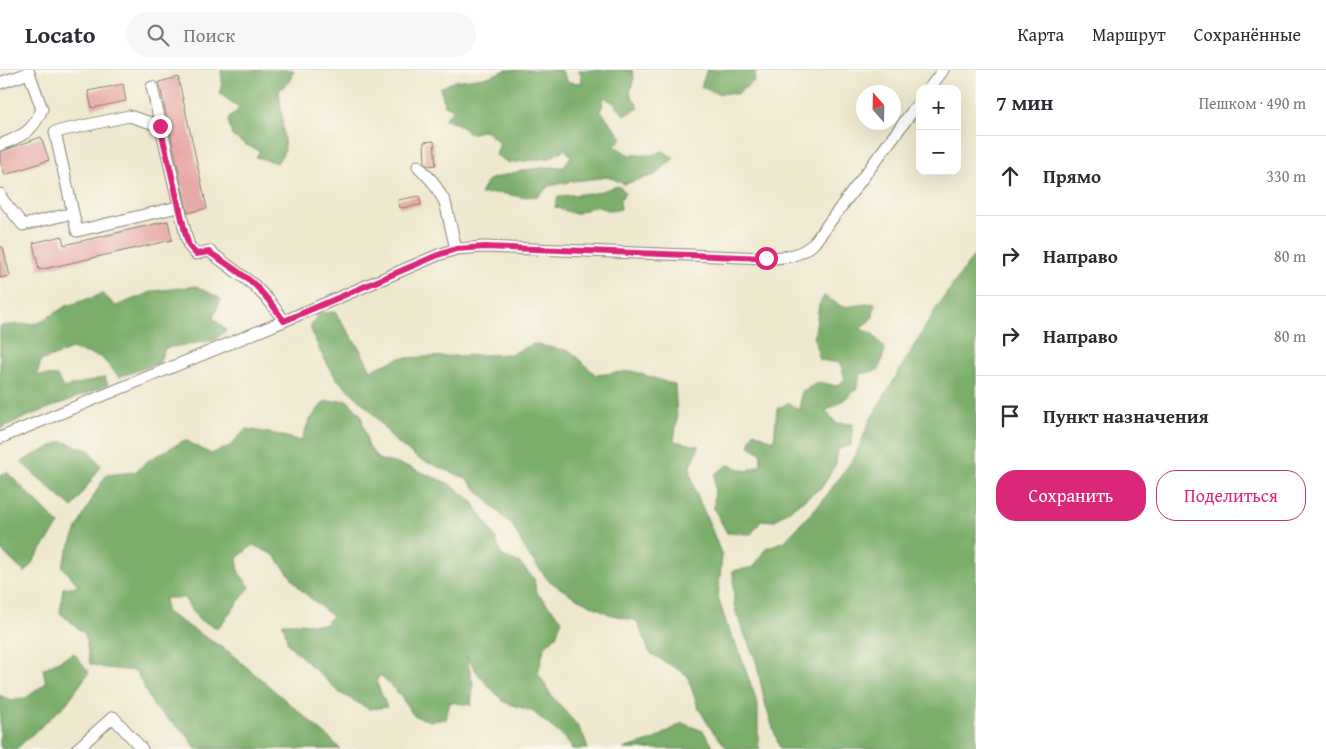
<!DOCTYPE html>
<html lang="ru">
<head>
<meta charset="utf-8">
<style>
  body { margin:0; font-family:"Gentium Book Plus",serif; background:#f7f7f7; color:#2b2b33 }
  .controls { position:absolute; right:15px; top:15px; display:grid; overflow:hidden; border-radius:10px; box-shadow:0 5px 20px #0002 }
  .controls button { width:45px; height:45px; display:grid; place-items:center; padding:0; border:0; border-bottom:1px solid #e1e1e2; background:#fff; color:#2b2b33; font:25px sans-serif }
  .compass { position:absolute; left:856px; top:15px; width:45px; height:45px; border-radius:50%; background:#fff; box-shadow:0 5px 20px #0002; rotate:340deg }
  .stop { position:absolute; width:15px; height:15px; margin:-11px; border:4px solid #db2777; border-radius:50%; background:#fff }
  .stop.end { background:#db2777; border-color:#fff; box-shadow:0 1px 5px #0008 }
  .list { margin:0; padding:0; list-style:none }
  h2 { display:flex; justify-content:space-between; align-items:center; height:65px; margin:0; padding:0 20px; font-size:21px }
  h2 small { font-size:16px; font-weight:400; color:#7c7c81 }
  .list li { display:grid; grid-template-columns:32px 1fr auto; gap:15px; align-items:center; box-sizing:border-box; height:80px; padding:0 20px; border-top:1px solid #e1e1e2 }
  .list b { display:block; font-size:19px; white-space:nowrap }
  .list em { font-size:16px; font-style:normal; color:#7c7c81 }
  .actions { display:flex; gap:10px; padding:15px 20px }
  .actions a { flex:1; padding:11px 0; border:1px solid #db2777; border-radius:20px; text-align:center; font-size:18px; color:#db2777 }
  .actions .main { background:#db2777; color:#fff }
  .icon { flex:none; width:28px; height:28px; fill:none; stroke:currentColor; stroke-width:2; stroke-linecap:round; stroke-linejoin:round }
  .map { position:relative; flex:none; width:976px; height:679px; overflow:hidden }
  header { display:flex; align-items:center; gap:30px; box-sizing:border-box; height:70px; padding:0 25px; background:#fff; border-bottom:1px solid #e1e1e2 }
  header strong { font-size:24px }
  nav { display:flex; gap:28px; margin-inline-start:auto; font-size:18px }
  .search { width:350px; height:45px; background:#f7f7f7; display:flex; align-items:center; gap:12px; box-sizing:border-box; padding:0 18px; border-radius:28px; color:#7c7c81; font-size:19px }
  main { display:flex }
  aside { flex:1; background:#fff }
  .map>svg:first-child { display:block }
</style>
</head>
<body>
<header>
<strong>Locato</strong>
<div class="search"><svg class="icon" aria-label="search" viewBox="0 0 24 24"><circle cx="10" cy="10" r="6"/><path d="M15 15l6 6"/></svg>Поиск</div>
<nav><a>Карта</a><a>Маршрут</a><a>Сохранённые</a></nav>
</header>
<main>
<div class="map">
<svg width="976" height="679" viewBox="0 0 976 679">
  <rect width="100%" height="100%" fill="#fbf7ec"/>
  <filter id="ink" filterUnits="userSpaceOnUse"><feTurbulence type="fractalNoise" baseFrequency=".02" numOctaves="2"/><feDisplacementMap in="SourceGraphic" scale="10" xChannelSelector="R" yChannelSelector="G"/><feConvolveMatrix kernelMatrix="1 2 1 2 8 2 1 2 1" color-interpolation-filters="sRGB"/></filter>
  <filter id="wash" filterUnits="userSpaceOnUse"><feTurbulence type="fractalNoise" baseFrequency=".0096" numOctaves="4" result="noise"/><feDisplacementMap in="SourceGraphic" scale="20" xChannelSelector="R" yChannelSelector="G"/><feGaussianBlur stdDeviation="1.12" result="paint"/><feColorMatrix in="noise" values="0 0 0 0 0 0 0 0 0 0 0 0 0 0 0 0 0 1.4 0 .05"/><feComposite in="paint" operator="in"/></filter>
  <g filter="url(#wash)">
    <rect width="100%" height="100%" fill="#eee8ce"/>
    <path fill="#7aae6a" stroke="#4b6543" d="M221 0H294L289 12 279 20 285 80 277 93 256 87 260 81 246 75 232 66 228 49 240 38 220 24 222 10Z
      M506 0H561L568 12 582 13 581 4 577 0H632L634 8 630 23 639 38 624 45 614 33 604 27 601 41 622 68 615 76 629 85H652L663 81 674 88 655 105 624 114 609 107 573 111 549 116 538 126 521 127 500 123 480 124 488 110C514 102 537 96 564 97L571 86 565 79 550 88 509 93 496 85 500 73 484 60 470 64 458 54 444 49 454 39 445 35 440 18 455 11 491 6Z
      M707 0H756L754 11 737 24 716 23 701 17Z
      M618 116 626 122 620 130 621 139 611 141 595 136 575 144 555 137 558 126 595 123Z
      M976 183V679H780L766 637 756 591 741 556 734 536 733 501 754 497 766 478 785 471 824 429 856 385 870 350 939 234Z
      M196 216 221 229 213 248 226 260 215 270 165 278 159 293 119 307 101 287 72 279 41 291 37 305 57 306 63 318 105 307 108 315 16 351 0 359V256L39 253 66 236 103 224 116 236 154 221Z
      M824 226 843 237 875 233 873 247 860 259 872 263 885 279 879 300 860 304 857 319 842 331 826 341 836 353 853 354 851 375 838 379 836 394 822 417 774 451 762 450 751 464 727 463 714 439 715 404 728 395 747 401 761 394V383L749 376 754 362 774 371 777 339 788 333 800 340 801 322 819 312 837 316 845 309 840 293 820 290 814 269 819 235Z
      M335 242 358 276 371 300 400 288 512 284 533 274 570 281 596 305 632 301 675 315 677 350 674 371 699 376 690 399 695 421 710 455 722 486 718 528 728 558 740 584 758 635V675L760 679H728L711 659 698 637 687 605 650 583 637 551 609 544 573 526 549 511 527 483 513 456 491 435 466 408 419 389 395 371 371 341 336 308 320 281 310 257 320 243Z
      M347 330 361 345 368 375 378 389 409 397 450 414 472 431 496 469 501 485 520 493 534 509 536 522 562 550 556 566 544 578 538 603C544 612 548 622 555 630 568 646 584 658 588 679H572L565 668 532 641 504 632 481 608 466 586 473 614 471 635 450 632 446 649 431 651 414 646 399 624 380 605 376 611 387 637 369 639 340 623 288 574 283 553H299L325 555 332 546 301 520 274 485 253 475 237 488 239 503 250 517 218 558 199 550 184 528H165L166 542 229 582 333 671 340 679H196L187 665 154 637 136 601 105 598 90 594 85 564 60 543 63 518 79 516 62 496C74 463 88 434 106 405L135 402 149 390 185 370 211 384 230 376 246 359 275 364 301 371 309 351 324 332Z
      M62 371 90 381 101 396 72 438 21 392Z
      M7 402 59 454 25 503 0 479V405Z
      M74 583 89 602 66 634 16 679H2L0 675V625L11 631 26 628 46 613 43 599Z
      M682 653 703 661 715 679H623L653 670Z"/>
    <g id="blocks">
      <path fill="#e7a9a7" d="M178 7 207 138 188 143 159 12Z
        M123 14 126 31 92 38 88 21Z
        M41 67 49 90 5 105 0 90V82Z
        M434 71 436 95 428 96 425 93 424 72Z
        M419 126 421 135 400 138 398 130Z
        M168 151 172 170 39 200 33 173 62 166 64 175Z
        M0 177H3L10 206 0 208Z"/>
    </g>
  </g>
  <g filter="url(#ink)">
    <use href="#blocks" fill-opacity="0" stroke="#858275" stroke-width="1"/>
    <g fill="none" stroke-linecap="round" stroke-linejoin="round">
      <g stroke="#858275" stroke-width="13">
        <path id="minor" d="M0 13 29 3
          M152 17 186 166 189 176 196 184 209 181 254 215 271 233 284 251
          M929 19 943 0
          M161 56 129 46 55 62 77 161 178 137
          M0 75C22 66 33 62 42 39L28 0
          M418 96 433 112 445 132 456 179
          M0 124 2 129 23 155 73 143
          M0 368 284 251 438 185 456 179 485 177 766 188C785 188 801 186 814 173L920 31
          M77 679 113 647 142 679"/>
      </g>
      <use href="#minor" stroke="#fff" stroke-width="11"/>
    </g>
  </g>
  <g fill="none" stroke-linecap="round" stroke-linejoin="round" filter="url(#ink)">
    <path stroke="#db2777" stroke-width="6" d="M160 56 186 166 189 176 196 184 209 182C224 192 240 202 254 214 265 225 275 238 284 251L438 185 456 179 485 177 766 188"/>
  </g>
</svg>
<div class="controls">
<button>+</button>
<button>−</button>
</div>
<svg class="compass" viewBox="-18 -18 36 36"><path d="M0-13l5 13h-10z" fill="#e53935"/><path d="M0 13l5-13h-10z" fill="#7c7c81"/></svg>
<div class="stop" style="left:766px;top:188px"></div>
<div class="stop end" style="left:160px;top:56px"></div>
</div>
<aside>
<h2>7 мин<small>Пешком · 490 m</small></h2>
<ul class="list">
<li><svg class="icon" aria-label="ahead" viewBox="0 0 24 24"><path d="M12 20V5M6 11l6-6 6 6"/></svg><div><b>Прямо</b></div><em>330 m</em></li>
<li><svg class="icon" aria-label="right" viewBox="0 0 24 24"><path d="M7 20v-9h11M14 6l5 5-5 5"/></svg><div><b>Направо</b></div><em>80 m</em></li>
<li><svg class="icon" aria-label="right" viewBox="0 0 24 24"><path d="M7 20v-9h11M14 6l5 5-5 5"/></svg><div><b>Направо</b></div><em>80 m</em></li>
<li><svg class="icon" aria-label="arrive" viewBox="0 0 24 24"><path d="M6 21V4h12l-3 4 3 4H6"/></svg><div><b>Пункт назначения</b></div></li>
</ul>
<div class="actions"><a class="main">Сохранить</a><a>Поделиться</a></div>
</aside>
</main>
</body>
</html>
